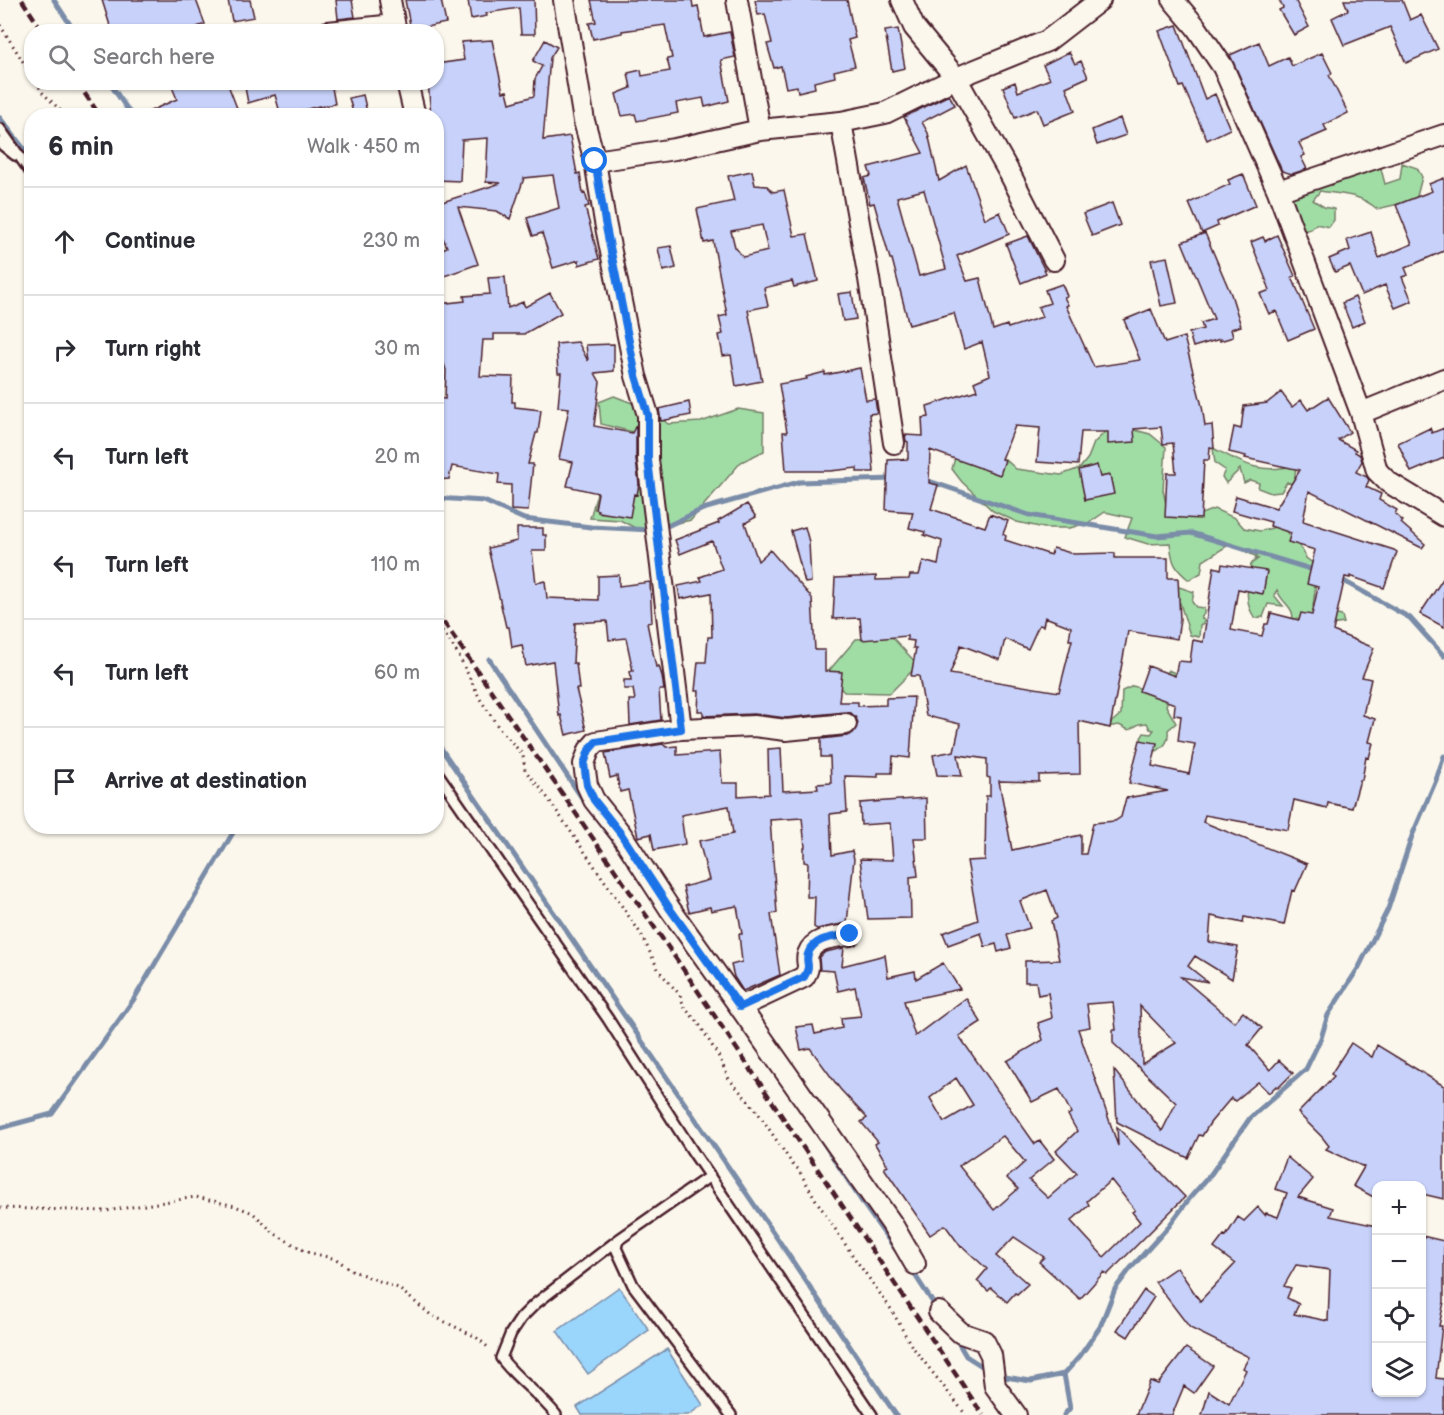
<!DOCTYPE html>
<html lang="en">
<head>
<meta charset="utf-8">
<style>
  body { margin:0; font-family:"Balsamiq Sans",sans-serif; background:#f7f7f7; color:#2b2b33 }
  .controls { position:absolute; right:18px; bottom:18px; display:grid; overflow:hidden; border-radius:12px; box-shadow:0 2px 4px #0004 }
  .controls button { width:54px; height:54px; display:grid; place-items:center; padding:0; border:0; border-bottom:2px solid #e1e1e2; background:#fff; color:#2b2b33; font:30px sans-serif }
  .stop { position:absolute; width:18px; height:18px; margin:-14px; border:4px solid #1a73e8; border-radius:50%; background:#fff }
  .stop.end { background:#1a73e8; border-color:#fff; box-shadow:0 2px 6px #0008 }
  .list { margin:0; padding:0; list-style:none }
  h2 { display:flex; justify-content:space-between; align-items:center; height:78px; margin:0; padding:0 24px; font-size:26px }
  h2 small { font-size:20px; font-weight:400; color:#7c7c81 }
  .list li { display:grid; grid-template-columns:39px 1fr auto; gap:18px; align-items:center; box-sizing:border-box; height:108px; padding:0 24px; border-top:2px solid #e1e1e2 }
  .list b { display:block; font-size:22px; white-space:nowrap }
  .list em { font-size:20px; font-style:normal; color:#7c7c81 }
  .icon { flex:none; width:33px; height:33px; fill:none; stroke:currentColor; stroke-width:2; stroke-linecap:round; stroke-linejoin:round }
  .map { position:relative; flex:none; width:1444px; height:1415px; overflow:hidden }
  .search { position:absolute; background:#fff; box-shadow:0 2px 4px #0004; left:24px; top:24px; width:420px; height:66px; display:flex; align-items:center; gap:15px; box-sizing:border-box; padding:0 21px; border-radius:24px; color:#7c7c81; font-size:22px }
  .panel { position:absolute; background:#fff; box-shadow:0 2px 4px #0004; left:24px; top:108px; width:420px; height:726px; border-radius:24px }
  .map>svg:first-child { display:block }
</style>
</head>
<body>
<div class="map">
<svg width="1444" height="1415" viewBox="0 0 1444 1415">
  <rect width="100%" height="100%" fill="#fbf7ec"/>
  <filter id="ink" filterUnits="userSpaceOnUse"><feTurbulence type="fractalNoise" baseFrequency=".0167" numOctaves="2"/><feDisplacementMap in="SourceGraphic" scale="12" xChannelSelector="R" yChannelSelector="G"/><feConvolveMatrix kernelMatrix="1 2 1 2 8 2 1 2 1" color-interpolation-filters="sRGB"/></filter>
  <g filter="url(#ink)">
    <path fill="#a0dda5" stroke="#757e68" stroke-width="1.5" d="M1379 145 1388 160 1381 169 1385 184 1400 179 1402 163 1417 168 1422 177 1416 200 1377 209C1358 193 1343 195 1320 191L1313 200 1324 207 1334 209V220L1329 227 1316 224 1311 229 1303 231 1285 211 1291 189 1372 150Z
      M614 396 653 411 668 424 701 422 738 409 764 413V451L741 462 691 520 641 531 620 520 590 518 600 483 611 467 644 474 645 435 601 424 599 402Z
      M1131 429 1150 434 1166 447 1163 490 1167 509 1199 515 1214 509 1235 518 1244 528 1260 531 1272 528 1280 522C1287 538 1303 545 1306 558L1318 567 1313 606 1325 613 1342 616 1344 623 1291 630C1298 605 1284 608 1277 590L1274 595 1283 606 1268 604 1263 617 1255 618C1243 603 1248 582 1251 564L1258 559H1255L1257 557 1230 544 1203 561 1201 573 1189 580C1174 568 1172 562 1170 543L1148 544 1125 537 1132 518 1105 512 1090 522 1070 528H1044L1017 522 993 511 962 482 952 469 956 454 1005 459 1016 469 1061 475 1080 468 1088 458 1094 443 1106 431Z
      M1213 448C1244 464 1260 475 1296 465L1294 485 1287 482 1281 492 1271 493 1258 488 1259 483 1250 480 1244 483 1240 469 1226 483 1222 477 1225 470 1215 463Z
      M1173 585 1194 592 1192 602 1196 607 1204 608V614L1201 617 1205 622 1200 625 1199 637 1190 635 1180 603 1169 597Z
      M892 637 918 665 890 693 844 692 827 673 856 639Z
      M1168 670 1175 673 1166 706 1176 723 1168 730C1169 741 1166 745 1157 751L1152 744 1143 742 1141 738 1144 733 1151 734 1154 730 1150 729 1147 723 1139 724 1129 730 1119 725 1106 727 1121 714 1122 691 1133 686 1146 690 1162 683Z"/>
    <path fill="#9ad5fb" stroke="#7a8ca8" stroke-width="1.5" d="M619 1287 649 1330 588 1374 557 1331Z
      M667 1349 703 1405 688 1415H582L577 1407Z"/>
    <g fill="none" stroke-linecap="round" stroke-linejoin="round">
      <path stroke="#7a8ca8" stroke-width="5" d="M54 0 75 32
        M109 82 132 116
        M0 118 32 159
        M923 479 1029 515 1157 536 1191 533 1317 571
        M436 498 484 501 524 519 591 527 652 530
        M661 529 703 509 799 482 893 479
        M1340 579 1410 618 1444 656
        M489 659 586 804
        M436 741 775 1235 896 1415
        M604 828 619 847
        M0 1128 52 1114 134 999 237 826
        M819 1136 864 1205 896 1250
        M911 1269 937 1309
        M955 1337 966 1356 988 1370
        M1064 1374 1070 1408 1064 1415
        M998 1376 1031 1381 1064 1374 1080 1356 1100 1327 1115 1289 1130 1269 1169 1226 1189 1199 1211 1174 1250 1118 1306 1069 1321 1038 1328 1015 1359 967 1388 909 1412 836 1436 780 1444 756"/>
    </g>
    <path fill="#c7d1f9" stroke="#4a1f2b" stroke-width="1.5" fill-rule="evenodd" d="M102 0H196L205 24 184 32H173L172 26 152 32H129L128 28 112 32Z
      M228 0H250L254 17 232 21Z
      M336 0H352L355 17 338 19Z
      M405 0H441L446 23 411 30Z
      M468 0H534L535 34H521L519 8 486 13 487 16 471 19Z
      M591 0H692L693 7 698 6 704 37 730 32 735 57 721 60 729 101 705 107 703 98 676 103 678 113 637 121 635 114 622 116 616 94 631 88 628 73 641 70 642 76 670 71 667 59 672 58 665 25 622 31V33L593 39 589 23 596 22Z
      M755 0H847L855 38 848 40 855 66 834 71 835 77 814 82 815 88 798 92 797 86 786 88 781 66 774 68 767 44 772 43 765 14 758 15Z
      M1279 0H1295L1309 27 1294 35 1279 10 1283 8Z
      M1344 0H1402L1410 20 1421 15 1438 49 1406 63 1390 27 1344 45 1332 18 1348 10Z
      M1177 25 1205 99 1215 94 1230 129 1207 140 1183 86 1180 87 1159 31Z
      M898 29 905 68 892 71 885 31Z
      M492 40 503 92 507 91 510 103 534 96 535 79 542 66 533 61 545 40 557 47 550 58 543 140 570 136 577 174 580 173 583 194 585 193 589 206 585 207 599 259 579 265V260L553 268 542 233 533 236 527 218 559 208 553 175 524 178 510 219 497 211 458 207 478 264 436 279V252L447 247 437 225 439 224 436 204 501 183 486 182 488 138 462 140 460 181 436 180V116H431L428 82H436V64L464 60 461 42Z
      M1259 42 1269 66 1288 57 1292 66 1322 53 1332 73 1329 75 1348 113 1324 125 1327 131 1299 143 1305 155 1301 157 1307 169 1292 174 1282 171 1230 55Z
      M1069 52 1075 64 1081 61 1088 77 1066 87 1075 111 1043 124 1037 109 1015 118 1003 87 1015 82 1018 92 1050 79 1043 65Z
      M170 82H227L240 116H139L177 99Z
      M244 82H331L335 104 319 107V106L281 116 275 95 248 103Z
      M363 95 368 116H354L349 98Z
      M949 95 955 105 922 122 928 133 939 181 966 165 985 219 1000 212 1009 234 957 256 967 281 980 278 993 330 1007 325 1008 328 1042 317 1038 307 1050 303 1045 290 1062 284 1067 296 1064 297 1068 305 1066 306 1094 367 1140 360 1124 320 1151 309 1165 343 1184 337 1202 406 1205 426 1212 425 1214 448 1210 447 1209 460H1204L1201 519 1165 517 1167 473H1176L1173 443 1163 444 1161 427 1134 429 1135 442 1108 444V432H1081L1078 465 1037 462 1040 428 1015 426 1002 459 1005 460 1000 475 930 450 929 483 938 485 931 509 985 527 990 514 1008 521 1003 534 1006 536 1005 540 1051 555 1053 548 1074 554 1115 553V558H1168V578H1178L1180 620 1177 639 1128 631 1110 728 1079 721 1080 774 1039 775V782L999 781 1012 850 1081 835V854H1086L1093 823 1115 821 1121 817 1126 798 1168 791 1129 783 1140 740 1157 743 1152 766 1189 774 1195 744 1178 741 1181 716 1174 715 1175 704 1139 691 1148 666 1175 676 1178 661 1190 662 1193 640 1203 642 1214 567 1221 569 1222 564 1267 571 1263 594 1238 589 1231 630 1262 636 1265 624H1268L1271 613 1299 620 1301 613 1312 615 1318 587 1307 584 1315 550 1288 542 1291 533 1270 526 1271 522 1232 511 1236 496 1276 508 1300 470 1245 458 1246 456 1229 452 1234 427 1241 429 1244 406 1267 403 1281 392 1292 407 1301 400 1308 410 1328 397 1350 432 1338 440 1356 450 1355 452 1360 455 1362 461 1356 472 1367 477 1369 480 1366 487 1381 494 1379 500 1397 510 1395 514 1403 521 1401 523 1425 544 1422 548 1309 491 1303 521 1394 550 1397 552 1384 588 1350 576V578L1345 577 1333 631 1374 648 1362 677 1371 679 1363 715 1375 719 1369 742 1373 743 1369 758 1366 757 1362 780H1360L1352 808 1328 803 1327 808 1294 800 1288 830 1205 815 1203 822 1307 864 1295 891 1292 890 1284 925 1244 917 1243 923 1211 916 1209 942 1238 947 1232 979 1195 956 1188 966 1208 982 1181 977 1234 1022 1243 1012 1262 1028 1248 1045 1270 1070 1279 1060 1293 1073 1278 1088 1276 1086 1269 1093 1258 1082 1235 1101 1231 1098 1210 1123 1202 1136 1199 1135 1188 1158 1117 1122 1114 1070 1162 1131 1176 1103 1113 1043V1030H1116L1113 1002 1087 1004 1090 1027 1078 1029 1118 1146 1117 1127 1185 1197 1107 1275 1104 1272 1080 1299 1039 1262 1044 1257 1014 1237 996 1256 1028 1284 1017 1294 1015 1293 1007 1302 991 1288 988 1291 977 1281 987 1269 962 1246 961 1247 945 1225 930 1235 884 1168 888 1166 875 1144 878 1142 861 1122 867 1118 840 1089 810 1048 801 1050 796 1027 813 1025 815 1034 842 1028 841 1018 861 1016 855 987 838 991 834 971 820 970 819 958 825 952 844 948 842 966 885 955 888 977 915 971 916 979 943 963 960 989 904 1001 915 1036 966 998 981 1022 959 1036 1035 1144 1040 1141 1054 1159 1029 1180 1048 1198 1077 1173 1056 1151 1077 1131 1068 1115 1071 1113 1059 1089 1032 1102 1007 1061 1043 1040 1038 1023 1052 1018 1048 993 1038 995 1036 982H1025V961L1059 960 1051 921 1057 918 1047 890 1020 901 1030 928 1007 935 1011 948 998 952 996 944 985 947 981 933 948 945 943 933 978 920 967 861 985 860 986 796H990V778L987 777V759L958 755 962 776 937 775 933 755 954 751 960 724 926 716 919 676H911L916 648H913L914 641 907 640V636L862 640 860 618 833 619 835 578 876 576V580L909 579 910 575H919L923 561 938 565 942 541 924 535 925 532 909 528 913 512 886 510 888 460 908 459V442L906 441 905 435 923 436 922 418 929 417 927 406 977 390 974 382 990 375 982 342 964 349 954 313 909 325 892 259H890L874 203 870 204 864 178 871 176 868 167 923 153 904 117ZM924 190 946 269 919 276 897 197ZM1045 617 1071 627 1069 640H1072L1059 692 950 674 961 645 1000 660 1005 639 1028 649 1039 625 1043 626ZM1140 1006 1176 1043 1142 1064ZM956 1078 973 1105 944 1122 930 1098ZM1003 1136 1025 1162 1007 1178 1018 1189 994 1210 959 1166ZM1111 1180 1135 1210 1132 1212 1140 1222 1104 1257 1071 1221 1089 1205 1087 1201Z
      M1120 118 1126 135 1097 145 1092 130Z
      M752 171 755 185 767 186 773 192 784 190 794 236 807 234 818 281 794 287 792 281 764 288 768 306 748 310 762 381 736 386 731 355 723 356 719 335 723 334 719 317 727 315 713 241 704 243 697 209 734 201 728 176ZM762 225 768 251 743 257 735 247 731 231Z
      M1243 174 1256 205 1217 222 1218 226 1202 233 1189 203 1230 184 1228 180Z
      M1444 178V251L1405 268 1408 275 1402 277 1412 301 1395 308 1385 285 1362 295 1350 266 1335 272 1329 259 1350 250 1347 240 1371 232 1379 258 1412 244 1396 205 1432 191 1429 184Z
      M1112 203 1120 225 1092 236 1083 214Z
      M1205 233 1231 294 1241 326 1231 329 1233 337 1220 341V339L1193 347 1189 333 1203 329 1201 323 1214 319 1182 242Z
      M1277 235 1295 276 1292 277 1314 329 1288 340 1276 311 1269 314 1260 294 1270 290 1251 242 1263 237 1265 241Z
      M1028 236 1046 273 1021 283 1006 244Z
      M671 246 676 268 663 271 658 248Z
      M1167 257 1177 303 1161 306 1151 260Z
      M505 277 508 308 523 302 525 307 550 293 561 313 524 334H494V340H483L480 376 513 377 512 402H515V407L541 410 538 433H536L528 464H533L528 511 511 510V485L498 484 499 474 452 466 449 479 436 480V397L445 399 446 370 436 341V334L440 333 438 304 465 301 464 296 490 294 488 278Z
      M852 292 856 319 843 321 838 294Z
      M1355 297 1365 321 1352 327 1342 303Z
      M578 342 588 361 586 345 614 344V371L595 373 600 382 594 426 632 433 636 425V460L639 484 637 495 634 494 630 517 598 512V510L595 509 598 493 567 486 573 462 559 459 569 408 558 407 561 373H558L556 344Z
      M860 368 866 400 875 399 877 413 869 414 874 472H857V468L830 471H786L783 432H787L779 384 807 379 806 377 825 372V375Z
      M689 402 691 415 661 421 659 409Z
      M1430 428 1432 433 1444 428V458L1411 472 1398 443Z
      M1097 465 1100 477 1110 475 1114 494 1085 500 1079 470Z
      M747 504 756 517 745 523 758 561 770 550 812 598 815 650H825V671L842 672 839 702H858V706L886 705V698L914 697 910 758 893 756 892 773H878V777L845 776 847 812 830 814 832 855 852 851 854 859 847 923 817 929 814 927 815 897H807L808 863 804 862V848L805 847 802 818 770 820 777 913 771 914 780 975 743 991 734 977 731 965 742 962 739 934H742L737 906 711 911 710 907 689 912 683 887 709 880 699 841 733 834 729 806 681 815 685 844 654 850 651 834 638 837 628 790 620 792 617 776 610 778 605 753 663 744 666 747 677 746V755L720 752 722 783H738V796L769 794 768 749 781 748 783 791 818 789 817 784 831 783 830 757H821V739L847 736 853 733 858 723 856 718 851 713 845 712 786 718 754 714 703 716V711H698L699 691H695L698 662H706L708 637H712L711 593 680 599 678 586 702 581 700 577 722 569 712 541 680 554 675 540 719 523 718 521Z
      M805 527 809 542 811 582 805 583 791 531Z
      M517 528H543V535H546V551H532L536 583 545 581 547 598 598 600V576L619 575V586L650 582 652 622 647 623 656 667 659 666 662 676 664 690H659L661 720 630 725 629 700H635L633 689H624V680H631L630 671H633L626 638 609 640 607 621 575 623 573 663H576L579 689H576L586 730 566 735 561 715 559 716 553 661 526 666 522 645 512 647 509 627H506L488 548 517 541Z
      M1444 577V627L1420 614Z
      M926 798 927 838H914L918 876 910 877 911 918 868 919 860 859 893 860 890 823 861 825 860 803Z
      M1351 1043 1372 1057 1377 1045 1444 1086V1199L1422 1194V1185H1377V1199L1353 1186 1364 1167 1326 1149 1329 1146 1322 1137 1298 1113 1334 1076 1331 1074Z
      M1287 1157 1313 1179 1298 1197 1333 1208 1330 1216 1377 1226V1357L1373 1392H1422V1236L1444 1241V1302L1439 1326H1442L1436 1378 1444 1379V1415H1202L1209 1391 1229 1404 1246 1370 1243 1368 1249 1357 1190 1328 1155 1282 1177 1267 1200 1301 1235 1264 1214 1248 1224 1235 1226 1236 1238 1217 1244 1221 1258 1207 1265 1215 1266 1213 1278 1217 1287 1193 1275 1189ZM1296 1265 1330 1270 1328 1321 1294 1314 1299 1304 1287 1298 1291 1288 1284 1286Z
      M1144 1290 1154 1297 1128 1337 1117 1330Z
      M1186 1348 1213 1366 1194 1393 1184 1386 1172 1415H1136L1150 1381 1158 1384Z"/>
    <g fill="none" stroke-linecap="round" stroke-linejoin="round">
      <g stroke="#4a1f2b" stroke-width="14">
        <path id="lane" d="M0 129 32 174
          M0 143 15 155
          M436 771 608 1019 693 1152 872 1415
          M618 1240 616 1248 633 1285 731 1415
          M556 1415C540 1394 517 1380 501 1358L511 1333 521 1318 535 1304 618 1240 710 1176"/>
      </g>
      <g stroke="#4a1f2b" stroke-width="24">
        <path id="street" d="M390 0 396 32
          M564 0 584 121 595 161 605 222 636 376 648 415V460L681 729
          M737 0 760 130
          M902 0 914 27 956 78 1010 174 1054 260
          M1173 0 1196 27 1223 67 1278 191 1361 413 1377 471 1388 482 1444 516
          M328 32 394 25
          M407 82 415 116
          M841 122 869 279 894 443
          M595 161 675 149 760 130 841 122 885 113 956 78 1047 41 1100 0
          M1278 191 1444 135
          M1361 413 1444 379
          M846 724 786 730 754 726 681 729 596 742 589 750 584 764 587 785 594 800 621 834 670 909 740 1007 804 977C812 964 805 964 808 954 814 937 835 937 850 935
          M740 1007 892 1224 915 1264
          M939 1312 961 1333 984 1341 991 1355 995 1386 1016 1415"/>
      </g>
      <path stroke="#4a1f2b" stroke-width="3" stroke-dasharray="1.5 4.5" stroke-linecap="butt" d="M0 25 32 76
        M36 82 43 93 66 116
        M436 621 458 654 480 699 499 728 523 755 525 770 547 797 641 934 659 971 680 995 684 1007 699 1024 719 1057 729 1079 757 1111 793 1165 798 1169 816 1200 853 1256 891 1309 911 1345 966 1415
        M0 1208 106 1211 196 1197 235 1206 253 1213 275 1234 307 1252 336 1259 353 1271 398 1288 431 1315 476 1337 490 1349"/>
      <use href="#lane" stroke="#fbf7ec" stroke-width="9"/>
      <use href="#street" stroke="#fbf7ec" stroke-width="20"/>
      <path stroke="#4a1f2b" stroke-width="4.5" stroke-dasharray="9 4.5" stroke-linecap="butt" d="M22 0 43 32
        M77 82 100 116
        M436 611 677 960 983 1415"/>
    </g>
  </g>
  <g fill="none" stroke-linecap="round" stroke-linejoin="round" filter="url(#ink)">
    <path stroke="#1a73e8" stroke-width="8" d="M595 161 605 222 636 376 648 415V460L681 729 596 742 589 750 584 764 587 785 594 800 621 834 670 909 740 1007 804 977C812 964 805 964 808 954 814 937 835 937 850 934"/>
  </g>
</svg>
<div class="controls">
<button>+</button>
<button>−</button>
<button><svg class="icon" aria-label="locate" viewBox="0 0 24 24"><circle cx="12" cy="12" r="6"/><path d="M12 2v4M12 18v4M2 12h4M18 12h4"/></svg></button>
<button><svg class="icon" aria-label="layers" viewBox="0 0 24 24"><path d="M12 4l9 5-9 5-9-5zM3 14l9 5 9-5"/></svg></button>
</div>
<div class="stop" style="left:595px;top:161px"></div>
<div class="stop end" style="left:850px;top:934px"></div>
<div class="search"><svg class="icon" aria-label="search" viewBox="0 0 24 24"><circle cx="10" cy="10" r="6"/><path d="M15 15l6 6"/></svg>Search here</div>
<section class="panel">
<h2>6 min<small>Walk · 450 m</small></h2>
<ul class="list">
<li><svg class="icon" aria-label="ahead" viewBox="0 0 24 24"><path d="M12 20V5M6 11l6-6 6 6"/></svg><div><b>Continue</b></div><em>230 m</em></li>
<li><svg class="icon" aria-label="right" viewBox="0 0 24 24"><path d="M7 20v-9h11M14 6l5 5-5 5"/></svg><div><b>Turn right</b></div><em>30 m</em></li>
<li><svg class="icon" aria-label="left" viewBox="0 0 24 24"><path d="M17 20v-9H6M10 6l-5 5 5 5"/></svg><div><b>Turn left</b></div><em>20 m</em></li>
<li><svg class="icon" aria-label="left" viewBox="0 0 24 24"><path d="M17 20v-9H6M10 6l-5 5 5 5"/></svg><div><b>Turn left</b></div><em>110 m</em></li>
<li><svg class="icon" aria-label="left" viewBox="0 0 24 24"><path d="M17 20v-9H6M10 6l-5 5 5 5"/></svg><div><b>Turn left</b></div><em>60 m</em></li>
<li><svg class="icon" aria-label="arrive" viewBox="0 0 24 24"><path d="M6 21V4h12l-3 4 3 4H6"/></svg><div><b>Arrive at destination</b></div></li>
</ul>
</section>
</div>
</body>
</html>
